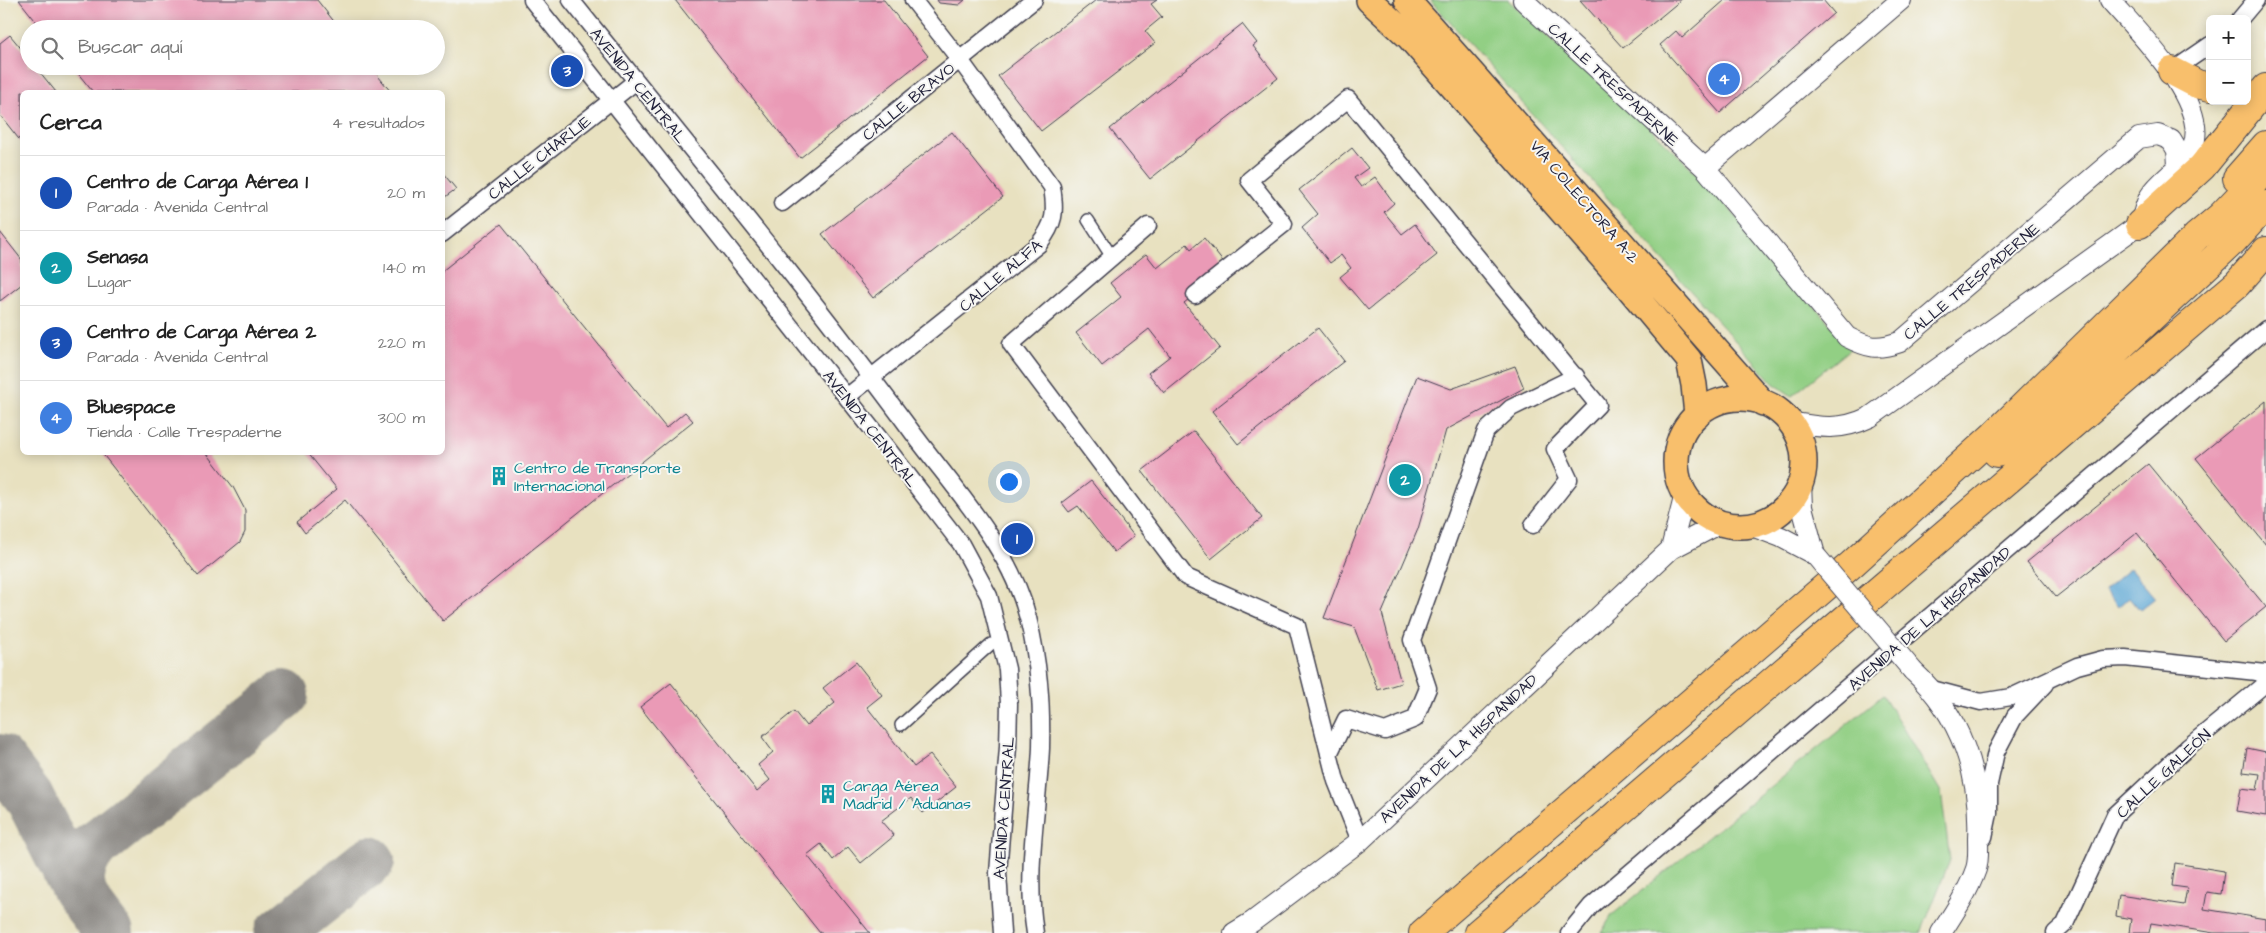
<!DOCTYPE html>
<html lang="es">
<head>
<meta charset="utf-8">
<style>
  body { margin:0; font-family:"Architects Daughter",sans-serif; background:#f6f6f6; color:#222 }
  .controls { position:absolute; right:15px; top:15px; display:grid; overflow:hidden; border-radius:8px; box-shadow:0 2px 12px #0003 }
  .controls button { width:45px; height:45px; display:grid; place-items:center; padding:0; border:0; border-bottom:1px solid #e0e0e0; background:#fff; color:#222; font:25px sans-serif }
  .you { position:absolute; left:1008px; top:481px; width:18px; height:18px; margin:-12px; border:4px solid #fff; border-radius:50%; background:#1a73e8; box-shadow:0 0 0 8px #1a73e833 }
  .badge { display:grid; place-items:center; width:32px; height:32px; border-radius:50%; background:#2563eb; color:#fff; font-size:16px; font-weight:700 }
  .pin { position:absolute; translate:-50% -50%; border:2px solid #fff; box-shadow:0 1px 5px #0006 }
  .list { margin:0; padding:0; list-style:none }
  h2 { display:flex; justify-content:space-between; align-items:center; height:65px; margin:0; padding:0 20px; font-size:21px }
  h2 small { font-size:16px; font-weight:400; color:#767676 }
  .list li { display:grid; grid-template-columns:32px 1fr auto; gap:15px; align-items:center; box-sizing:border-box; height:75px; padding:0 20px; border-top:1px solid #e0e0e0 }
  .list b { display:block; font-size:19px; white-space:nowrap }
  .list p { margin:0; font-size:16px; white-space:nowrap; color:#767676 }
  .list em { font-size:16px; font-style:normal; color:#767676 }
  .icon { flex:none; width:28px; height:28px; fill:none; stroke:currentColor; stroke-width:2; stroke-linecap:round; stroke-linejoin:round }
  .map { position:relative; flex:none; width:2266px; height:933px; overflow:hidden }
  .search { position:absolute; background:#fff; box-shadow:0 2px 12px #0003; left:20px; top:20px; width:425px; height:55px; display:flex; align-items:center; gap:12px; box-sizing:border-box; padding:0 18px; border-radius:28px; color:#767676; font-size:19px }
  .panel { position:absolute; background:#fff; box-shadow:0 2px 12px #0003; left:20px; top:90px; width:425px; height:365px; border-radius:8px }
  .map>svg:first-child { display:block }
</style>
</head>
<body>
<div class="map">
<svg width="2266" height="933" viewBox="0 0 2266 933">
  <rect width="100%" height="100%" fill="#f6f6f2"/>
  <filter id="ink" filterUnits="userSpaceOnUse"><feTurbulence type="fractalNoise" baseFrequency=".02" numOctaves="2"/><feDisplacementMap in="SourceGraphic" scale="10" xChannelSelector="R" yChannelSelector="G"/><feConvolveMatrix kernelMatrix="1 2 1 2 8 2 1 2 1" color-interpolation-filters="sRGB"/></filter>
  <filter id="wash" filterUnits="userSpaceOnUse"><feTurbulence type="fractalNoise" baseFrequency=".0096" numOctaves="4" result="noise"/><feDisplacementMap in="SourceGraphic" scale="20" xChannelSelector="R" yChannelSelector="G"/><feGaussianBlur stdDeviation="1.12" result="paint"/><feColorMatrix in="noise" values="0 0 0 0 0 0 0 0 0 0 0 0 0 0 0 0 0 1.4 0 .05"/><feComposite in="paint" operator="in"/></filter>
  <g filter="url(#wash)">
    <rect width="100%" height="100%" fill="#e8e1c0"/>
    <path fill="#92cf84" stroke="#5a7860" d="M1430 0H1508L1652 130 1705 181 1851 348 1792 396 1773 383Z
      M1883 695 1941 792 1950 860 1921 933H1601L1612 915Z"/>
    <path fill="#5da7d5" stroke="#406488" d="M2130 568 2155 598 2140 610 2129 597 2118 607 2104 590Z"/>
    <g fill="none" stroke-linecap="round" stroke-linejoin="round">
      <path stroke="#85827e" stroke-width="50" d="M0 759 29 797 76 889 109 933
        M86 903C76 883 79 866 91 849L284 695
        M279 933 370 861"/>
    </g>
    <g id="blocks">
      <path fill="#ea9ab6" d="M19 0H317L340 29H42Z
        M675 0H884L928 56 800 158Z
        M937 0H965L959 5 939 3Z
        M1096 0H1157L1151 4 1162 17 1145 31 1155 43 1041 131 998 76Z
        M1580 0H1681L1623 48Z
        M1725 0H1823L1834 13 1720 113 1660 45 1676 31 1682 38Z
        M1242 24 1257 43 1253 46 1278 78 1150 179 1110 129Z
        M10 35 29 58V66H35L56 92H22V143L0 115V43Z
        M72 66H370L391 92H93Z
        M952 132 1003 197 873 298 822 234Z
        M1352 148 1368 168 1354 178 1361 187 1375 177 1394 203 1384 212 1402 234 1415 224 1437 255 1368 310 1340 277 1351 268 1341 255 1330 263 1302 228 1318 214 1299 190Z
        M442 172 456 189 442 199Z
        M501 224 666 428 685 412 693 421 443 621 345 500 305 533 297 522 337 489 307 452H442V271Z
        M0 232 22 260V284L0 301Z
        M1204 238 1228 268 1184 303 1220 348 1164 393 1148 373 1170 356 1149 329 1102 366 1076 333 1121 297 1110 283 1146 254 1157 268 1187 244 1191 249Z
        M1318 328 1344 361 1238 444 1212 411Z
        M1515 366 1524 388 1446 430 1418 529 1382 613 1401 683 1378 690 1354 627 1324 618 1417 376 1451 389Z
        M2266 401V545L2196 458Z
        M1194 431 1262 518 1211 559 1142 471Z
        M101 452H206L233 487 245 510V532L240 542 198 576Z
        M2148 464 2266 607 2224 641 2137 533 2056 597 2027 562Z
        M1091 481 1134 536 1114 552 1078 506 1069 512 1062 503Z
        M856 662 882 695 867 707 914 767 930 755 956 787 923 813 911 798 881 821 894 836 861 863 848 847 833 860 821 844 807 855 870 933H820L640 707 671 683 757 791 770 780 758 765 773 752 762 737 794 711 806 726 835 703 823 688Z
        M2247 748 2266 752V816L2237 811 2241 788 2257 790 2260 774 2243 772Z
        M2175 863 2224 871 2221 894 2207 892 2204 909 2266 919V933H2214L2151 923 2149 933H2129L2131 919 2116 916 2119 895 2184 905 2187 888 2172 886Z"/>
    </g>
  </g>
  <g filter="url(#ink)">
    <use href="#blocks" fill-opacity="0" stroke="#403f4f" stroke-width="1"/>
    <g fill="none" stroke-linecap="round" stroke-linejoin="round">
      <g stroke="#403f4f" stroke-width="14">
        <path id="pedestrian" d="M1088 220 1112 257
          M901 725 991 644"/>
      </g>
      <g stroke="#403f4f" stroke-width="19">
        <path id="minor" d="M532 0 887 448 961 544 989 596 1007 669 1009 704 1008 747 998 873 1002 933
          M571 0C685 142 802 283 910 429 953 488 1010 546 1028 618 1039 663 1042 702 1041 748 1038 810 1025 871 1035 933
          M2240 19 2256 0
          M2172 71 2210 45
          M782 203 1034 0
          M1148 226 1011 344 1186 577 1297 626 1336 781 1360 841
          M442 234 636 81
          M1195 295 1284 224 1249 180 1348 99 1598 405 1555 449 1569 479 1533 525
          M848 396 1039 244C1055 223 1056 213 1052 187L960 60 913 0
          M1932 689 1981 702 2011 697 2077 666 2103 659 2125 658 2266 673
          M1329 754 1346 719 1385 731 1415 719 1428 688 1412 640 1486 431 1511 408 1576 376
          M1984 837 1989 813V784L1996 752 2015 716 2045 684
          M1569 933 1591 906 2266 329
          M2055 933 2065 924 2115 815 2188 747 2266 683"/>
      </g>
      <g stroke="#403f4f" stroke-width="22">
        <path id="tertiary" d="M1523 0 1705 168 1847 337C1869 348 1877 350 1900 342L2139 138 2158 135 2171 140 2177 150 2178 165
          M1705 168 1901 0
          M1790 422C1821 428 1841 431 1870 417L2140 224C2143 216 2145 204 2150 196 2161 178 2185 167 2193 147 2210 102 2137 31 2110 0
          M1801 483 1802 507 1815 555
          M1749 525 1781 537 1815 555
          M1671 549 1685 494
          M1913 671C1961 715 1981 775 1978 839 1978 848 1979 860 1976 869 1968 892 1954 913 1941 933
          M1234 933 1252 922 1360 841 1671 549 1721 523"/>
      </g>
      <g stroke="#403f4f" stroke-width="28">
        <path id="primary" d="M1369 0 1409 37 1623 281 1689 360 1694 385 1697 415
          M1407 0 1763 403
          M1676 462a64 64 0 1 1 128 0a64 64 0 1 1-128 0Z"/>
      </g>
      <g stroke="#403f4f" stroke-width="30">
        <path id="motorway" d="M2172 71 2197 84 2210 87
          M2237 178 2266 145
          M2140 224 2202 167 2266 88
          M1997 453 2045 417 2233 241 2266 205
          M1423 933 1852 564 1994 435 2197 236 2221 216 2266 169
          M1478 933 2237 284 2266 251"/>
      </g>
      <use href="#pedestrian" stroke="#fff" stroke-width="11"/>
      <use href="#minor" stroke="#fff" stroke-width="16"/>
      <use href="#tertiary" stroke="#fff" stroke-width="20"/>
      <use href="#primary" stroke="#f8bf6c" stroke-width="25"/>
      <use href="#motorway" stroke="#f8bf6c" stroke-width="28"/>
      <g stroke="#403f4f" stroke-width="22" stroke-linecap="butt">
        <path id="tertiary-bridge" d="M1815 555 1913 671"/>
      </g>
      <use href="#tertiary-bridge" stroke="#fff" stroke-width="20"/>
    </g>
  </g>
  <defs>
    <g id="building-bare" transform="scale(1.5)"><path d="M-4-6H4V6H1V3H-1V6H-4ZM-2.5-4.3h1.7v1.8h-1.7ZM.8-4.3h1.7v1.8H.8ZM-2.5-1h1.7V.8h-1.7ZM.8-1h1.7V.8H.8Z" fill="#0f9aa8" stroke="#f6f6f2" stroke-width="2.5" paint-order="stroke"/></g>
  </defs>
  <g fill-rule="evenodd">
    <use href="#building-bare" x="499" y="476"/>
    <use href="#building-bare" x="828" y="794"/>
  </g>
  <g text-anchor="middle" stroke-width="4" stroke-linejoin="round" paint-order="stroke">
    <g font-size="16" fill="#22223b" stroke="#f6f6f2">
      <text transform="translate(1614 84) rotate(43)" y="6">CALLE TRESPADERNE</text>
      <text transform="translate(639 85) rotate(51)" y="6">AVENIDA CENTRAL</text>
      <text transform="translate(908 101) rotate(-39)" y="6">CALLE BRAVO</text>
      <text transform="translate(539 157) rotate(-38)" y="6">CALLE CHARLIE</text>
      <text transform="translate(1585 201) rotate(49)" y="6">VÍA COLECTORA A-2</text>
      <text transform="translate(1000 275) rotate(-40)" y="6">CALLE ALFA</text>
      <text transform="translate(1971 281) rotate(-40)" y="6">CALLE TRESPADERNE</text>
      <text transform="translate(871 428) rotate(52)" y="6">AVENIDA CENTRAL</text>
      <text transform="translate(1929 618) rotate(-41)" y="6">AVENIDA DE LA HISPANIDAD</text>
      <text transform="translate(1458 748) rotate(-43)" y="6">AVENIDA DE LA HISPANIDAD</text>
      <text transform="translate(2163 773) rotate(-43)" y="6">CALLE GALEÓN</text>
      <text transform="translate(1003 808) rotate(-86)" y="6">AVENIDA CENTRAL</text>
    </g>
    <g font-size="16" fill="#0d838f" stroke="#f6f6f2" text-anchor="start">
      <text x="514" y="473">Centro de Transporte<tspan x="514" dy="18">Internacional</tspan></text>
      <text x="843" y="791">Carga Aérea<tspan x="843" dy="18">Madrid / Aduanas</tspan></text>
    </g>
  </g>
</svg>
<div class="controls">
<button>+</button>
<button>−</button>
</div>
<div class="you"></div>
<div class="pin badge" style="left:1017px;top:539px;background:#1a4fb4">1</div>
<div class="pin badge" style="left:1405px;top:480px;background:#0f9aa8">2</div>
<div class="pin badge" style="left:567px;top:71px;background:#1a4fb4">3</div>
<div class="pin badge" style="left:1724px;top:79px;background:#3f7fe0">4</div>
<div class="search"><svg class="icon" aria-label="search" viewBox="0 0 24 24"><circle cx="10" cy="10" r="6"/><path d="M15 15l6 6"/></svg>Buscar aquí</div>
<section class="panel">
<h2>Cerca<small>4 resultados</small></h2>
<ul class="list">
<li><span class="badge" style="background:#1a4fb4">1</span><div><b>Centro de Carga Aérea 1</b><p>Parada · Avenida Central</p></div><em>20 m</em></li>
<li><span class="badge" style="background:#0f9aa8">2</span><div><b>Senasa</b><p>Lugar</p></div><em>140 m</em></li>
<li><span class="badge" style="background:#1a4fb4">3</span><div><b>Centro de Carga Aérea 2</b><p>Parada · Avenida Central</p></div><em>220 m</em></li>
<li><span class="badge" style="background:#3f7fe0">4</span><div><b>Bluespace</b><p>Tienda · Calle Trespaderne</p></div><em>300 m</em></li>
</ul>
</section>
</div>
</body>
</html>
